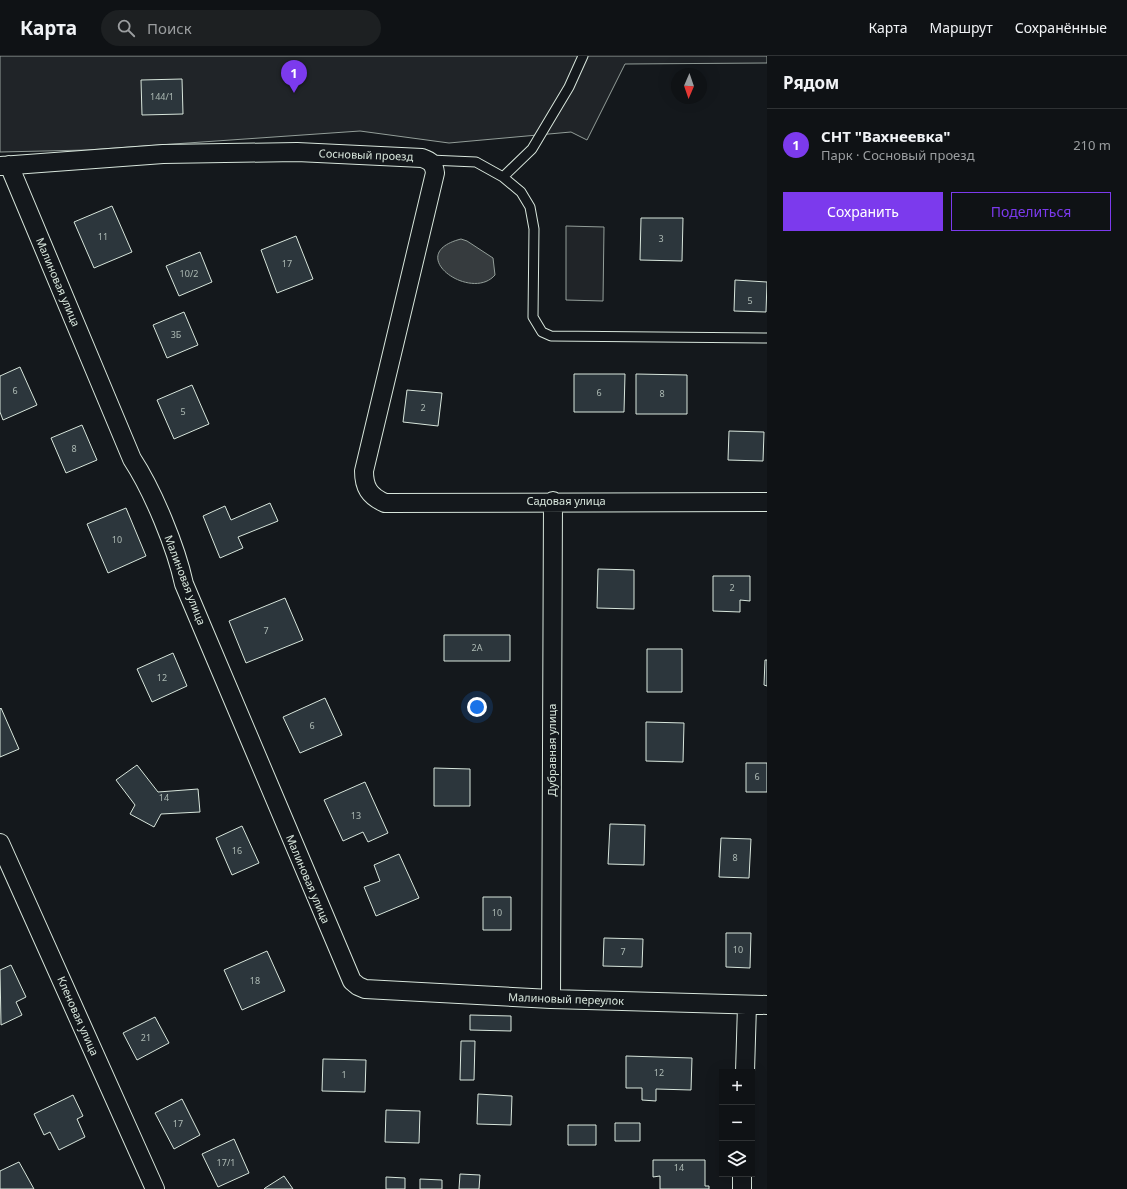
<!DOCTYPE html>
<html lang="ru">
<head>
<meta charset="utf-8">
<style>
  body { margin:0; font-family:"Noto Sans",sans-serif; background:#1d2022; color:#f1f3f6 }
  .controls { position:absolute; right:12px; bottom:12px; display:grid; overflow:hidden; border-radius:0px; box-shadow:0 4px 16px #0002 }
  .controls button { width:36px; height:36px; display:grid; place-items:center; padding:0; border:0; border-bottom:1px solid #2f3234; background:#0f1215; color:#f1f3f6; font:20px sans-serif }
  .compass { position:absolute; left:671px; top:12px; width:36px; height:36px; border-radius:50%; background:#0f1215; box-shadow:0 4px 16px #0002; rotate:182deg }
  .you { position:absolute; left:477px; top:651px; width:14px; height:14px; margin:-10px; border:3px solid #fff; border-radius:50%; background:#1a73e8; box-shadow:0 0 0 6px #1a73e833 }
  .badge { display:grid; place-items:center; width:26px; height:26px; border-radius:50%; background:#7c3aed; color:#fff; font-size:13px; font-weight:700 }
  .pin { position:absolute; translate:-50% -33px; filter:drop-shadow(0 1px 2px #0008) }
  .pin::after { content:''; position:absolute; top:21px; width:14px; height:12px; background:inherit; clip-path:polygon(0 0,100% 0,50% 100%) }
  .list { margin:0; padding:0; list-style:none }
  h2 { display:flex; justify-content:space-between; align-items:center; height:52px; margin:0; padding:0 16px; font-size:17px }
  h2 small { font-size:13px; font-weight:400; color:#9b9ea0 }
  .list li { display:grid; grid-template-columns:26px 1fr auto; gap:12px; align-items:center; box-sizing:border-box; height:72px; padding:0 16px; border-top:1px solid #2f3234 }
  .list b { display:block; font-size:15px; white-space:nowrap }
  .list p { margin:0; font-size:13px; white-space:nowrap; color:#9b9ea0 }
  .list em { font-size:13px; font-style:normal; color:#9b9ea0 }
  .actions { display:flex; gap:8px; padding:12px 16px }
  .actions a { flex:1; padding:9px 0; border:1px solid #7c3aed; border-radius:0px; text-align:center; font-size:14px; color:#7c3aed }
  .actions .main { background:#7c3aed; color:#fff }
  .icon { flex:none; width:22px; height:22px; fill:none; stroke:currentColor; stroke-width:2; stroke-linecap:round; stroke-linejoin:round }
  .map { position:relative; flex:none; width:767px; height:1133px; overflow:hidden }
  header { display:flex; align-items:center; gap:24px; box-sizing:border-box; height:56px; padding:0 20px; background:#0f1215; border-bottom:1px solid #2f3234 }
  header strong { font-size:19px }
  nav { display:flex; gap:22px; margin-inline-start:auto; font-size:14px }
  .search { width:280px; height:36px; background:#1d2022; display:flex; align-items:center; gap:10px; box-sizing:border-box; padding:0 14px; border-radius:22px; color:#9b9ea0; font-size:15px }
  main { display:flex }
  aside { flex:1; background:#0f1215 }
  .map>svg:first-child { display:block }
</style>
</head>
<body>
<header>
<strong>Карта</strong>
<div class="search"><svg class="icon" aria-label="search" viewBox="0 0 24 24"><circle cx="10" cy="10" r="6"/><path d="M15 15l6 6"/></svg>Поиск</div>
<nav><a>Карта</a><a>Маршрут</a><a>Сохранённые</a></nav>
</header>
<main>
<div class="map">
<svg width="767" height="1133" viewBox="0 0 767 1133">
  <rect width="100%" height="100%" fill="#14181c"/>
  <path fill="#202428" stroke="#939e99" d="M0 0H767V7L625 8 587 84 571 76 449 87 360 75 87 94 0 96Z
    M566 170 604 171 603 245 566 244Z"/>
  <path fill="#363b3e" stroke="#939e99" d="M461 183 467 185 493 202 495 219C471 247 402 198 461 183Z"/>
  <path fill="#2c363c" stroke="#d8e6dc" d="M182 23 183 58 142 59 141 24Z
    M112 150 132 196 94 212 74 166Z
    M641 162H683L682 205 640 204Z
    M296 180 313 223 277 237 261 194Z
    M200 196 212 226 179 240 166 210Z
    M735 224 767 226 766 256 734 255Z
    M184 256 198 289 167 302 153 269Z
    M20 311 37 349 3 364 0 356V320Z
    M574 318H625L624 356H574Z
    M636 318 687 319V358H636Z
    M192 329 209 368 174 383 157 344Z
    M407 334 442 337 438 370 403 366Z
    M82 369 97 404 66 417 51 382Z
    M729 375 764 376 763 405 728 404Z
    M270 447 278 465 238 481 243 492 220 502 203 460 225 450 231 464Z
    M126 452 146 500 108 517 87 468Z
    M598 513 634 514V553L597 552Z
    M713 520H750V545L740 544V556L713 555Z
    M285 542 303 584 246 607 229 565Z
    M444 579H510V605H444Z
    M647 593H682V636H647Z
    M173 597 187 630 152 646 137 613Z
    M765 604H767V630L764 629Z
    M325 642 342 679 300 697 283 661Z
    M1 652 19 693 0 701V653Z
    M646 666 684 667 683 706 646 705Z
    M746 707H767V736H746Z
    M137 709 158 736 198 733 200 756 161 758 154 771 130 758 135 749 116 724Z
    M434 712 470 713V750H434Z
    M365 726 388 777 368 786 363 776 343 785 324 744Z
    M610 768 645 769 644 809 608 808Z
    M242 770 259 807 232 819 216 782Z
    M721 782 751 783 749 822 719 821Z
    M399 798 419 842 376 860 364 831 380 825 374 809Z
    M483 841H511V874H483Z
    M726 877H751L750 912 726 911Z
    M604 882 643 883 642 911 603 910Z
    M267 895 285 935 242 954 224 914Z
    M11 909 26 941 16 946 22 959 1 969 0 914Z
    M470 959 511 960V975L470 974Z
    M155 961 169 987 137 1004 123 977Z
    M461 985H475L474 1024H460Z
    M626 1000 692 1002 691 1034 656 1033V1045L642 1044V1032H626Z
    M323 1003 366 1004 365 1036 322 1035Z
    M478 1038 512 1040 511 1069 477 1068Z
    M73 1039 83 1060 77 1063 85 1081 59 1094 50 1076 44 1079 34 1058Z
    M182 1043 200 1079 174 1093 155 1057Z
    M386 1054 420 1055 419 1087 385 1086Z
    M615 1067H640V1085H615Z
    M568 1069H596V1089H568Z
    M234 1083 249 1117 218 1131 202 1098Z
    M653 1104H705V1130H709V1133H660V1120L653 1121Z
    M19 1106 34 1133H0V1115Z
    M460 1118 480 1119 479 1133H459Z
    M284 1120 293 1133H264L265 1132Z
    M386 1121 405 1122V1133H386Z
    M420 1123 442 1124V1133H420Z"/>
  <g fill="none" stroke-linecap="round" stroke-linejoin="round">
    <g stroke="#d8e6dc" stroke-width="11">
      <path id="lane" d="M430 104 476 106 503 121 521 136 530 151 534 173 533 261 542 276 551 280 767 282
        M503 121 532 93 569 31 583 0"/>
    </g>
    <g stroke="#d8e6dc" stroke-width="20">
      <path id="street" d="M9 109 132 403C153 435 176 491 184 528L352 925 358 930 365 933 551 943 767 949
        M0 110 163 98 297 96 422 102C431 105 434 108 435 117L364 415C364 431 369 440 385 447L767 446
        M0 787 155 1133
        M551 943 553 445
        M745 1016 747 949
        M742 1133V1118"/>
    </g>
    <use href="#lane" stroke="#14181c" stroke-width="9"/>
    <use href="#street" stroke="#14181c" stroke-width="18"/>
  </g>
  <g text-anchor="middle" stroke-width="3" stroke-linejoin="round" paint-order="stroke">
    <g font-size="9" fill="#adbab4">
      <text x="162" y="44">144/1</text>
      <text x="103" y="184">11</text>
      <text x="661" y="186">3</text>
      <text x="287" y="211">17</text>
      <text x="189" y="221">10/2</text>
      <text x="750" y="248">5</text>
      <text x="176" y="282">3Б</text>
      <text x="15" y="338">6</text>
      <text x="599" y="340">6</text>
      <text x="662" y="341">8</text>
      <text x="423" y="355">2</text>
      <text x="183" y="359">5</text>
      <text x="74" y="396">8</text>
      <text x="117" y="487">10</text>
      <text x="732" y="535">2</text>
      <text x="266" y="578">7</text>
      <text x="477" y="595">2А</text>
      <text x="162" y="625">12</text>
      <text x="312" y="673">6</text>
      <text x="757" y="724">6</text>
      <text x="164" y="745">14</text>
      <text x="356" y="763">13</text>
      <text x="237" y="798">16</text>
      <text x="735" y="805">8</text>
      <text x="497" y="860">10</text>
      <text x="738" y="897">10</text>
      <text x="623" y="899">7</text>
      <text x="255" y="928">18</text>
      <text x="146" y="985">21</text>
      <text x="659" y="1020">12</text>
      <text x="344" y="1022">1</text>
      <text x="178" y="1071">17</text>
      <text x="226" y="1110">17/1</text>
      <text x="679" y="1115">14</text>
    </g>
    <g font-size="11" fill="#d8e6dc" stroke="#14181c">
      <text transform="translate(366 99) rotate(2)" y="4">Сосновый проезд</text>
      <text transform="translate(58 226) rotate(67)" y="4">Малиновая улица</text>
      <text x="566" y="449">Садовая улица</text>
      <text transform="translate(185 524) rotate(69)" y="4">Малиновая улица</text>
      <text transform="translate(552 694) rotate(-90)" y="4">Дубравная улица</text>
      <text transform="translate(308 823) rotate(67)" y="4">Малиновая улица</text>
      <text transform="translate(566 943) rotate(2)" y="4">Малиновый переулок</text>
      <text transform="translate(78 960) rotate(66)" y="4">Кленовая улица</text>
    </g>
  </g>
</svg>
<div class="controls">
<button>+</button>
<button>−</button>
<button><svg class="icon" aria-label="layers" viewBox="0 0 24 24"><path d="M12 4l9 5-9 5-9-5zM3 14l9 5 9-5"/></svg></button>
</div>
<svg class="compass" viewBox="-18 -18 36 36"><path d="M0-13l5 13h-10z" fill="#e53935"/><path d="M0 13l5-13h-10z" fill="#9b9ea0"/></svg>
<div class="you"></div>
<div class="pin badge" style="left:294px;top:37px">1</div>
</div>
<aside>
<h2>Рядом<small></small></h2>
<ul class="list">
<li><span class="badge">1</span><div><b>СНТ &quot;Вахнеевка&quot;</b><p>Парк · Сосновый проезд</p></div><em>210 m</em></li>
</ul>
<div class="actions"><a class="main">Сохранить</a><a>Поделиться</a></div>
</aside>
</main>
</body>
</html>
